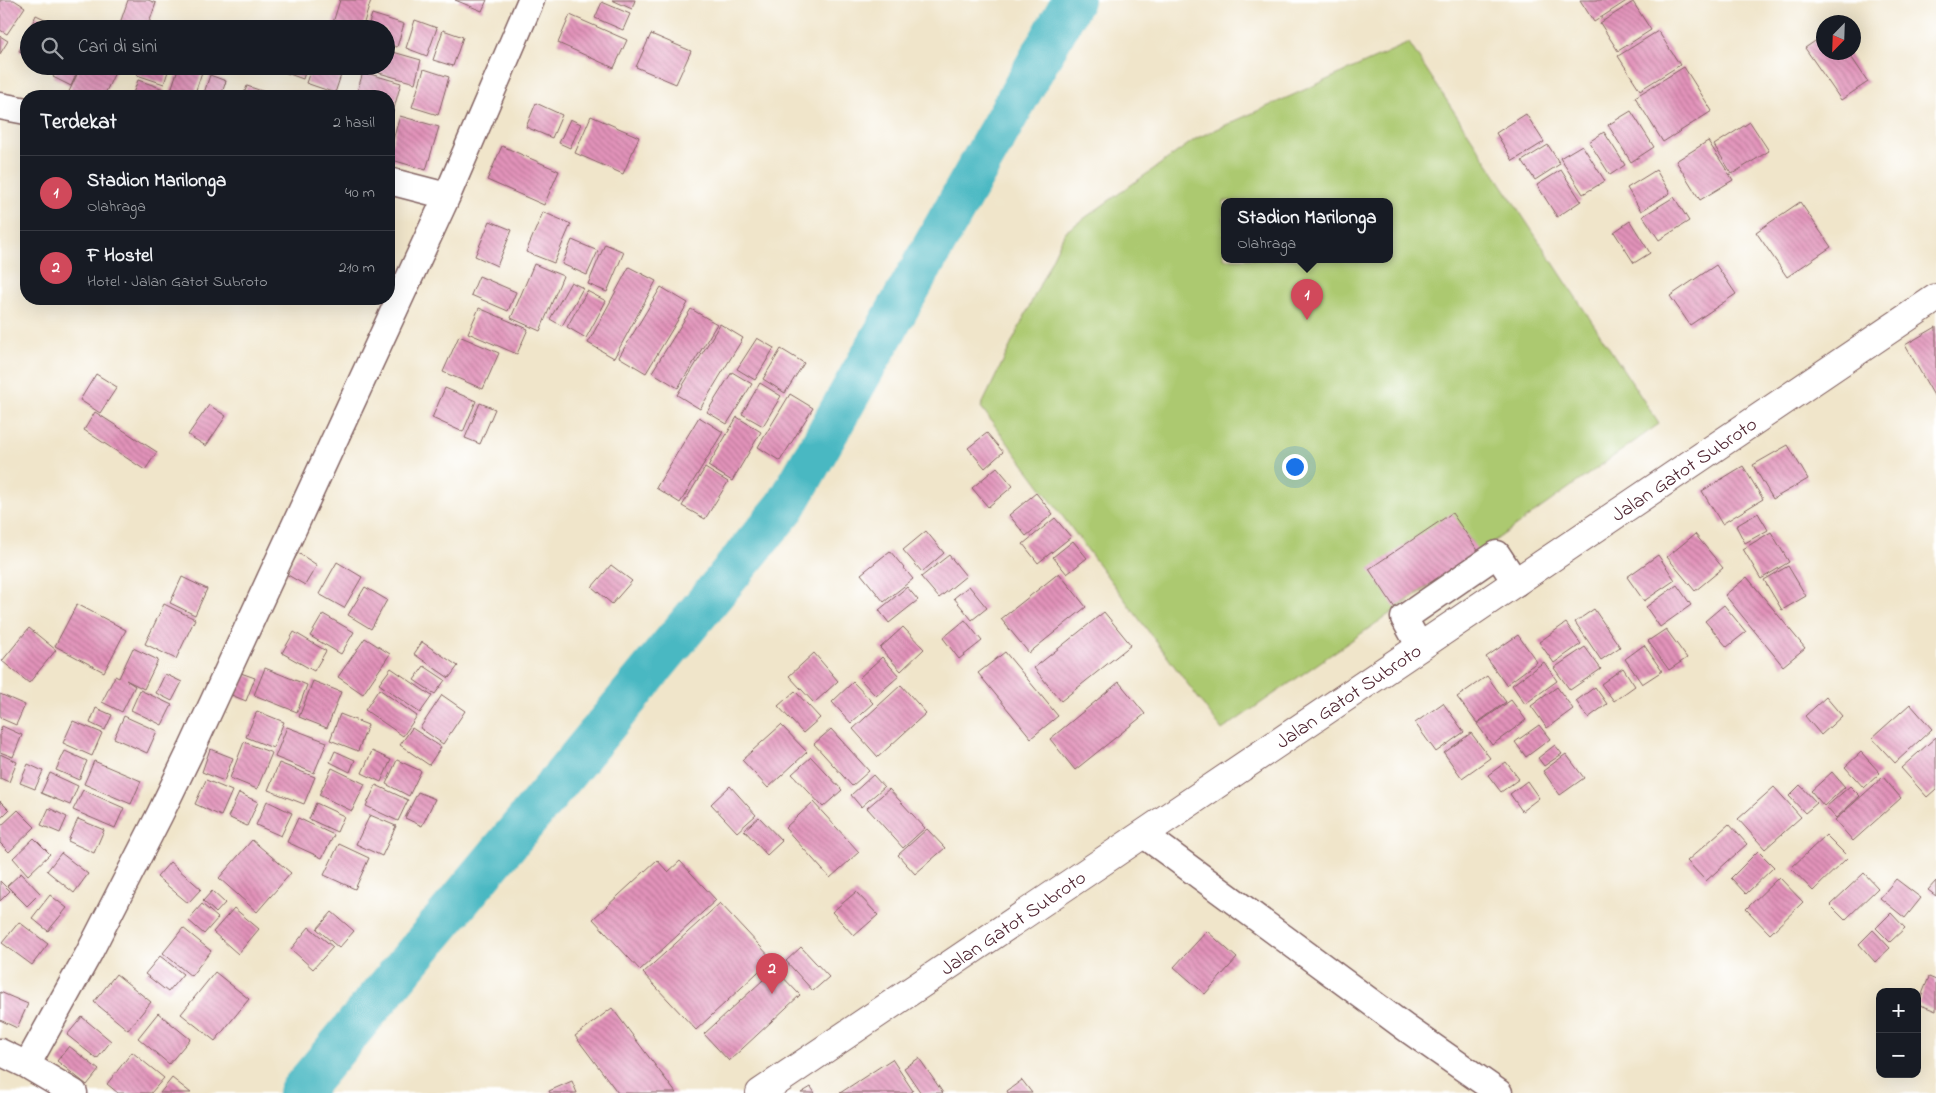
<!DOCTYPE html>
<html lang="id">
<head>
<meta charset="utf-8">
<style>
  body { margin:0; font-family:"Indie Flower",sans-serif; background:#242831; color:#f1f3f6 }
  .controls { position:absolute; right:15px; bottom:15px; display:grid; overflow:hidden; border-radius:10px; box-shadow:0 5px 20px #0002 }
  .controls button { width:45px; height:45px; display:grid; place-items:center; padding:0; border:0; border-bottom:1px solid #363941; background:#171b24; color:#f1f3f6; font:25px sans-serif }
  .compass { position:absolute; left:1816px; top:15px; width:45px; height:45px; border-radius:50%; background:#171b24; box-shadow:0 5px 20px #0002; rotate:203deg }
  .you { position:absolute; left:1294px; top:466px; width:18px; height:18px; margin:-12px; border:4px solid #fff; border-radius:50%; background:#1a73e8; box-shadow:0 0 0 8px #1a73e833 }
  .badge { display:grid; place-items:center; width:32px; height:32px; border-radius:50%; background:#d1495b; color:#fff; font-size:16px; font-weight:700 }
  .pin { position:absolute; translate:-50% -41px; filter:drop-shadow(0 1px 2px #0008) }
  .pin::after { content:''; position:absolute; top:26px; width:18px; height:15px; background:inherit; clip-path:polygon(0 0,100% 0,50% 100%) }
  .popup { position:absolute; left:1221px; top:198px; width:172px; height:65px; box-sizing:border-box; display:grid; place-content:center; border-radius:10px; background:#171b24; filter:drop-shadow(0 1px 4px #0005); font-size:16px; white-space:nowrap; color:#9ea1a6 }
  .popup b { font-size:19px; color:#f1f3f6 }
  .popup::after { content:''; position:absolute; left:50%; top:100%; margin-left:-10px; border:10px solid transparent; border-top-color:#171b24 }
  .list { margin:0; padding:0; list-style:none }
  h2 { display:flex; justify-content:space-between; align-items:center; height:65px; margin:0; padding:0 20px; font-size:21px }
  h2 small { font-size:16px; font-weight:400; color:#9ea1a6 }
  .list li { display:grid; grid-template-columns:32px 1fr auto; gap:15px; align-items:center; box-sizing:border-box; height:75px; padding:0 20px; border-top:1px solid #363941 }
  .list b { display:block; font-size:19px; white-space:nowrap }
  .list p { margin:0; font-size:16px; white-space:nowrap; color:#9ea1a6 }
  .list em { font-size:16px; font-style:normal; color:#9ea1a6 }
  .icon { flex:none; width:28px; height:28px; fill:none; stroke:currentColor; stroke-width:2; stroke-linecap:round; stroke-linejoin:round }
  .map { position:relative; flex:none; width:1936px; height:1093px; overflow:hidden }
  .search { position:absolute; background:#171b24; box-shadow:0 5px 20px #0002; left:20px; top:20px; width:375px; height:55px; display:flex; align-items:center; gap:12px; box-sizing:border-box; padding:0 18px; border-radius:28px; color:#9ea1a6; font-size:19px }
  .panel { position:absolute; background:#171b24; box-shadow:0 5px 20px #0002; left:20px; top:90px; width:375px; height:215px; border-radius:20px }
  .map>svg:first-child { display:block }
</style>
</head>
<body>
<div class="map">
<svg width="1936" height="1093" viewBox="0 0 1936 1093">
  <defs>
    <pattern id="building-back-hatch" width="6" height="6" patternUnits="userSpaceOnUse" patternTransform="scale(1.25)"><rect width="6" height="6" fill="#e293ba"/><path d="M-1 5l2 2M0 0l6 6M5-1l2 2" fill="none" stroke="#b97797"/></pattern>
  </defs>
  <rect width="100%" height="100%" fill="#fff"/>
  <filter id="ink" filterUnits="userSpaceOnUse"><feTurbulence type="fractalNoise" baseFrequency=".02" numOctaves="2"/><feDisplacementMap in="SourceGraphic" scale="10" xChannelSelector="R" yChannelSelector="G"/><feConvolveMatrix kernelMatrix="1 2 1 2 8 2 1 2 1" color-interpolation-filters="sRGB"/></filter>
  <filter id="wash" filterUnits="userSpaceOnUse"><feTurbulence type="fractalNoise" baseFrequency=".0096" numOctaves="4" result="noise"/><feDisplacementMap in="SourceGraphic" scale="20" xChannelSelector="R" yChannelSelector="G"/><feGaussianBlur stdDeviation="1.12" result="paint"/><feColorMatrix in="noise" values="0 0 0 0 0 0 0 0 0 0 0 0 0 0 0 0 0 1.4 0 .05"/><feComposite in="paint" operator="in"/></filter>
  <g filter="url(#wash)">
    <rect width="100%" height="100%" fill="#f0e5ca"/>
    <path fill="#acc96f" stroke="#7b744d" fill-rule="evenodd" d="M1409 43 1659 424 1479 552 1222 730 981 407 1065 232 1197 138ZM1224 201H1390V259H1224Z"/>
    <g fill="none" stroke-linecap="round" stroke-linejoin="round">
      <path stroke="#4ab8c2" stroke-width="42" d="M299 1093 552 790 786 506 1073 0"/>
    </g>
    <g id="blocks">
      <path fill="url(#building-back-hatch)" d="M0 0H14L25 7 7 34 0 30Z
        M128 0H148L156 3 147 29H118Z
        M340 0H371L362 29H341L332 26Z
        M455 0H487L482 11Z
        M612 0H635L632 9Z
        M1580 0H1628L1594 22Z
        M602 2 630 14 623 30 595 18Z
        M1633 2 1651 30 1618 51 1600 23Z
        M372 14 404 24 397 47 386 44V29H367Z
        M36 15 66 29H30Z
        M570 15 627 40 614 68 558 43Z
        M415 20 437 28 427 56 406 48Z
        M443 30 463 37 453 66 433 60Z
        M29 31V55L19 51Z
        M1658 31 1680 65 1640 90 1618 56Z
        M651 34 691 51 676 84 636 67Z
        M1824 35V52H1848L1868 82 1841 100 1805 48Z
        M0 36 8 41 0 54Z
        M386 50 421 60 415 83 379 73 381 66H386Z
        M58 66H80L71 86 53 77Z
        M81 66H118L104 96H67Z
        M139 66H164L169 68 164 84 137 75Z
        M179 66H196L203 69 194 96H181L170 93Z
        M267 66H278L276 73 266 70Z
        M283 66H307L303 79 281 71Z
        M312 66H344L335 93 306 83Z
        M1684 67 1712 111 1663 142 1635 97Z
        M424 69 449 77 438 115 412 107Z
        M363 72 401 83 391 119 389 118V96H356Z
        M210 75 226 81 221 96H213L204 93Z
        M138 80 164 89 162 96H132Z
        M247 86 265 92 263 96H243Z
        M536 103 562 115 552 138 526 127Z
        M1631 111 1654 147 1631 162 1608 125Z
        M1526 114 1544 142 1513 161 1496 133Z
        M400 116 439 127 426 170 389 159V153Z
        M591 116 639 137 623 174 575 153Z
        M570 119 581 124 570 148 559 143Z
        M1750 122 1769 151 1732 174 1714 145Z
        M1604 132 1625 165 1610 175 1589 142Z
        M1708 141 1733 180 1700 200 1676 161Z
        M1548 145 1560 164 1535 180 1522 161Z
        M1582 145 1605 181 1583 194 1560 158Z
        M502 146 559 171 544 205 487 180Z
        M1561 170 1581 201 1557 217 1537 185Z
        M1656 170 1670 193 1641 211 1627 188Z
        M1674 197 1689 221 1659 240 1643 216Z
        M1800 202 1831 247 1787 277 1756 232Z
        M543 212 571 224 554 263 526 252Z
        M490 221 512 230 497 266 475 256Z
        M1630 221 1650 253 1634 263 1614 232Z
        M572 240 598 251 587 275 562 264Z
        M605 244 624 252 607 292 588 284Z
        M534 264 563 276 540 331 511 318Z
        M1716 265 1736 294 1690 325 1670 296Z
        M629 267 656 281 614 358 588 343Z
        M479 276 516 292 508 311 471 295Z
        M571 282 583 288 562 326 550 319Z
        M661 287 688 303 646 373 619 357Z
        M587 291 606 301 586 338 567 327Z
        M479 308 528 329 517 354 468 333Z
        M691 309 717 324 678 388 652 372Z
        M720 324 743 338 700 409 677 395Z
        M1936 327V399L1905 345Z
        M459 336 499 353 483 389 443 372Z
        M757 338 774 348 755 380 737 369Z
        M781 349 804 363 785 393 763 379Z
        M732 372 752 384 727 424 707 412Z
        M96 374 117 387 100 413 80 400Z
        M760 383 781 396 763 426 742 414Z
        M445 388 476 401 463 432 432 418Z
        M790 394 813 408 780 461 758 447Z
        M480 403 495 409 480 444 465 438Z
        M209 405 226 416 206 446 188 435Z
        M95 412 157 452 145 470 84 430Z
        M699 417 723 432 680 503 656 488Z
        M737 417 761 432 732 481 708 466Z
        M987 433 1003 452 985 468 968 448Z
        M1788 445 1808 479 1773 499 1753 465Z
        M1743 466 1763 499 1722 524 1702 491Z
        M997 467 1013 486 988 507 972 488Z
        M705 468 728 482 705 519 682 506Z
        M1036 493 1053 514 1026 536 1009 515Z
        M1452 513 1479 552 1395 608 1369 569Z
        M1758 513 1768 530 1745 543 1736 526Z
        M1055 518 1071 537 1038 563 1023 544Z
        M926 531 944 553 922 572 903 550Z
        M1771 532 1789 562 1761 579 1743 549Z
        M1695 534 1723 568 1695 591 1667 557Z
        M1073 541 1087 558 1067 574 1053 557Z
        M890 551 913 579 884 602 861 574Z
        M298 553 317 565 305 585 286 574Z
        M949 555 966 576 939 598 921 577Z
        M1658 555 1675 580 1644 601 1627 577Z
        M337 562 362 577 344 608 319 594Z
        M611 565 632 581 612 604 592 587Z
        M1788 566 1806 596 1782 610 1764 580Z
        M1059 573 1086 607 1029 653 1001 619Z
        M182 577 207 589 195 615 170 603Z
        M1747 577 1805 648 1783 666 1725 595Z
        M1677 585 1691 605 1660 627 1646 607Z
        M969 586 987 608 972 620 954 598Z
        M365 587 387 600 371 629 348 615Z
        M907 587 918 600 889 623 879 610Z
        M77 604 126 630 104 672 55 646Z
        M164 604 195 619 176 659 145 644Z
        M1724 605 1746 632 1727 647 1705 621Z
        M1594 609 1620 647 1601 660 1575 622Z
        M1104 612 1131 645 1061 701 1034 668Z
        M323 614 354 632 341 654 310 636Z
        M965 620 982 641 959 659 943 638Z
        M1566 623 1581 644 1554 663 1539 642Z
        M903 627 924 649 901 671 880 648Z
        M29 628 56 650 29 683 2 661Z
        M1666 629 1687 658 1669 670 1648 641Z
        M294 632 326 651 314 671 282 653Z
        M1518 635 1537 662 1506 685 1486 657Z
        M365 638 390 654 363 694 338 677Z
        M422 642 458 666 449 678 414 654Z
        M1644 645 1662 671 1642 684 1625 659Z
        M1585 647 1601 669 1570 690 1554 668Z
        M133 648 158 660 144 689 126 680 135 686 122 712 102 702 115 676 119 678Z
        M1005 652 1058 716 1031 738 978 673Z
        M814 653 838 681 814 703 789 676Z
        M882 657 899 676 876 696 859 678Z
        M1544 662 1557 681 1525 704 1512 685Z
        M424 666 445 680 435 694 414 680Z
        M265 668 307 685 297 712 254 695Z
        M391 668 432 696 420 713 379 684Z
        M1623 668 1635 686 1614 701 1601 684Z
        M238 672 255 678 246 701 229 694Z
        M165 674 182 682 172 701 156 693Z
        M1487 676 1506 702 1477 723 1457 697Z
        M313 681 341 692 327 728 299 717Z
        M853 682 873 703 851 723 832 702Z
        M1119 682 1145 714 1075 770 1050 739Z
        M901 685 926 713 878 757 853 729Z
        M1557 687 1573 709 1547 728 1531 706Z
        M1595 687 1607 704 1588 718 1576 701Z
        M379 689 417 716 403 736 365 710Z
        M140 690 172 705 162 725 131 710Z
        M795 691 820 718 803 733 778 706Z
        M0 694 25 705 16 725 0 718Z
        M442 695 465 711 443 744 420 728Z
        M1826 697 1842 716 1821 735 1805 716Z
        M1511 700 1526 720 1492 745 1477 724Z
        M1443 703 1464 732 1436 752 1415 723Z
        M1910 704 1932 729 1895 763 1872 738Z
        M96 708 112 715 105 730 90 723Z
        M257 711 284 722 273 748 246 737Z
        M340 714 368 725 358 751 330 740Z
        M124 716 157 731 147 753 114 738Z
        M73 721 102 733 92 756 63 743Z
        M781 725 807 752 768 788 742 760Z
        M1539 725 1550 739 1526 757 1515 742Z
        M2 726 22 735 13 757 0 752V732Z
        M287 727 327 742 314 773 275 757Z
        M412 728 441 747 429 765 400 745Z
        M831 729 869 771 852 786 814 744Z
        M1471 733 1490 758 1462 778 1444 753Z
        M1936 737V789L1927 797 1901 768Z
        M244 742 272 753 257 789 230 778Z
        M1555 745 1562 754 1544 766 1538 758Z
        M210 749 233 758 224 781 202 772Z
        M65 751 87 761 79 780 56 770Z
        M335 751 355 760 350 772 330 762Z
        M372 751 391 760 381 782 362 773Z
        M1861 752 1880 773 1864 788 1845 767Z
        M0 754 17 762 9 782 0 778Z
        M1566 754 1584 778 1560 795 1543 771Z
        M811 757 842 790 823 807 792 774Z
        M397 760 421 771 409 796 386 784Z
        M94 761 141 781 131 804 84 784Z
        M1506 762 1519 779 1501 792 1488 775Z
        M279 763 315 777 304 804 268 790Z
        M28 764 43 771 35 789 20 783Z
        M332 768 365 784 352 811 319 795Z
        M1832 772 1845 787 1824 806 1811 791Z
        M50 773 78 786 70 805 41 793Z
        M873 775 884 787 861 807 851 795Z
        M1883 777 1901 798 1853 841 1835 820Z
        M206 780 232 791 221 816 195 804Z
        M1527 781 1539 798 1522 811 1510 794Z
        M376 785 408 800 398 821 366 806Z
        M1800 785 1817 803 1805 813 1789 796Z
        M730 786 756 815 737 832 711 804Z
        M1850 786 1860 796 1836 818 1826 807Z
        M1774 787 1801 817 1765 849 1738 819Z
        M889 789 925 828 903 848 867 808Z
        M83 790 124 808 115 828 73 810Z
        M418 792 435 799 422 826 405 818Z
        M239 793 258 802 247 826 228 817Z
        M0 801 9 810 0 819Z
        M267 801 292 813 281 836 256 825Z
        M813 802 859 852 830 878 785 828Z
        M316 803 344 816 337 832 309 819Z
        M49 808 67 817 60 833 41 825Z
        M18 810 35 827 9 852 0 843V827Z
        M370 815 396 826 382 856 356 844Z
        M759 817 782 841 767 855 744 830Z
        M298 818 334 835 322 858 287 842Z
        M78 819 104 830 94 853 68 841Z
        M1729 824 1747 844 1706 881 1687 861Z
        M927 829 945 848 915 874 898 855Z
        M1826 835 1848 857 1813 891 1791 868Z
        M34 838 50 854 28 875 13 858Z
        M252 840 291 873 257 912 219 878Z
        M339 844 369 858 355 889 324 875Z
        M1758 851 1774 867 1746 894 1731 878Z
        M61 853 88 874 74 893 47 871Z
        M657 860 668 872 680 861 716 900 640 970 593 919Z
        M170 862 201 889 188 903 157 877Z
        M21 873 40 893 27 906 7 886Z
        M1864 873 1878 888 1845 920 1830 905Z
        M1779 877 1803 902 1770 934 1746 909Z
        M1896 879 1921 898 1905 918 1880 898Z
        M0 881 10 891 0 901Z
        M1936 881V896L1928 890Z
        M212 891 225 903 216 913 203 901Z
        M856 892 878 915 854 936 832 912Z
        M50 895 67 908 48 931 32 918Z
        M720 903 772 959 696 1030 643 973Z
        M202 904 218 918 204 934 188 920Z
        M234 908 259 929 238 954 213 932Z
        M332 912 354 931 339 948 317 929Z
        M1891 913 1905 928 1890 942 1876 928Z
        M19 922 48 944 32 965 2 943Z
        M309 927 333 947 313 969 291 949Z
        M183 928 211 951 191 976 163 953Z
        M1873 930 1890 948 1875 962 1859 944Z
        M1207 931 1237 958 1205 994 1174 967Z
        M801 947 829 977 813 991 786 961Z
        M160 956 183 974 168 992 145 974Z
        M775 969 800 995 729 1061 704 1034Z
        M215 972 249 999 215 1041 181 1014Z
        M116 974 151 1002 128 1030 94 1002Z
        M1929 977 1936 980V1011L1918 1004Z
        M0 992 28 1004 17 1028 0 1020Z
        M612 1008 676 1093H618L575 1036Z
        M158 1013 190 1039 169 1064 138 1038Z
        M82 1017 111 1041 97 1059 67 1035Z
        M69 1046 99 1070 87 1085 57 1061Z
        M132 1052 164 1078 151 1093H118L107 1084Z
        M919 1058 943 1093H921L904 1068Z
        M892 1059 913 1091 910 1093H840Z
        M172 1078 191 1093H160Z
        M1022 1080 1032 1093H1008L1007 1091Z
        M572 1081 577 1093H550L549 1091Z
        M811 1087 815 1093H801Z"/>
    </g>
  </g>
  <g filter="url(#ink)">
    <use href="#blocks" fill-opacity="0" stroke="#846463" stroke-width="1"/>
    <g fill="none" stroke-linecap="round" stroke-linejoin="round">
      <g stroke="#846463" stroke-width="29">
        <path id="minor" d="M0 106 26 111
          M389 181 447 196
          M1420 647 1404 618 1497 554 1516 583
          M1143 834 1406 1028 1499 1093
          M0 1052 27 1065 74 1093
          M27 1065 89 953 160 814 192 748 447 196 531 0"/>
      </g>
      <g stroke="#846463" stroke-width="30">
        <g id="highway">
          <path id="s1" d="M760 1093 1936 298"/>
        </g>
      </g>
      <use href="#minor" stroke="#fff" stroke-width="26"/>
      <use href="#highway" stroke="#fff" stroke-width="28"/>
    </g>
  </g>
  <g text-anchor="middle" stroke-width="5" stroke-linejoin="round" paint-order="stroke">
    <g font-size="20" fill="#4a1f2b" stroke="#fff">
      <text dy="7" stroke="none"><textPath href="#s1" startOffset="1115">Jalan Gatot Subroto</textPath></text>
      <text dy="7" stroke="none"><textPath href="#s1" startOffset="710">Jalan Gatot Subroto</textPath></text>
      <text dy="7" stroke="none"><textPath href="#s1" startOffset="305">Jalan Gatot Subroto</textPath></text>
    </g>
  </g>
</svg>
<div class="controls">
<button>+</button>
<button>−</button>
</div>
<svg class="compass" viewBox="-18 -18 36 36"><path d="M0-13l5 13h-10z" fill="#e53935"/><path d="M0 13l5-13h-10z" fill="#9ea1a6"/></svg>
<div class="you"></div>
<div class="pin badge" style="left:1307px;top:320px">1</div>
<div class="popup"><b>Stadion Marilonga</b>Olahraga</div>
<div class="pin badge" style="left:772px;top:994px">2</div>
<div class="search"><svg class="icon" aria-label="search" viewBox="0 0 24 24"><circle cx="10" cy="10" r="6"/><path d="M15 15l6 6"/></svg>Cari di sini</div>
<section class="panel">
<h2>Terdekat<small>2 hasil</small></h2>
<ul class="list">
<li><span class="badge">1</span><div><b>Stadion Marilonga</b><p>Olahraga</p></div><em>40 m</em></li>
<li><span class="badge">2</span><div><b>F Hostel</b><p>Hotel · Jalan Gatot Subroto</p></div><em>210 m</em></li>
</ul>
</section>
</div>
</body>
</html>
